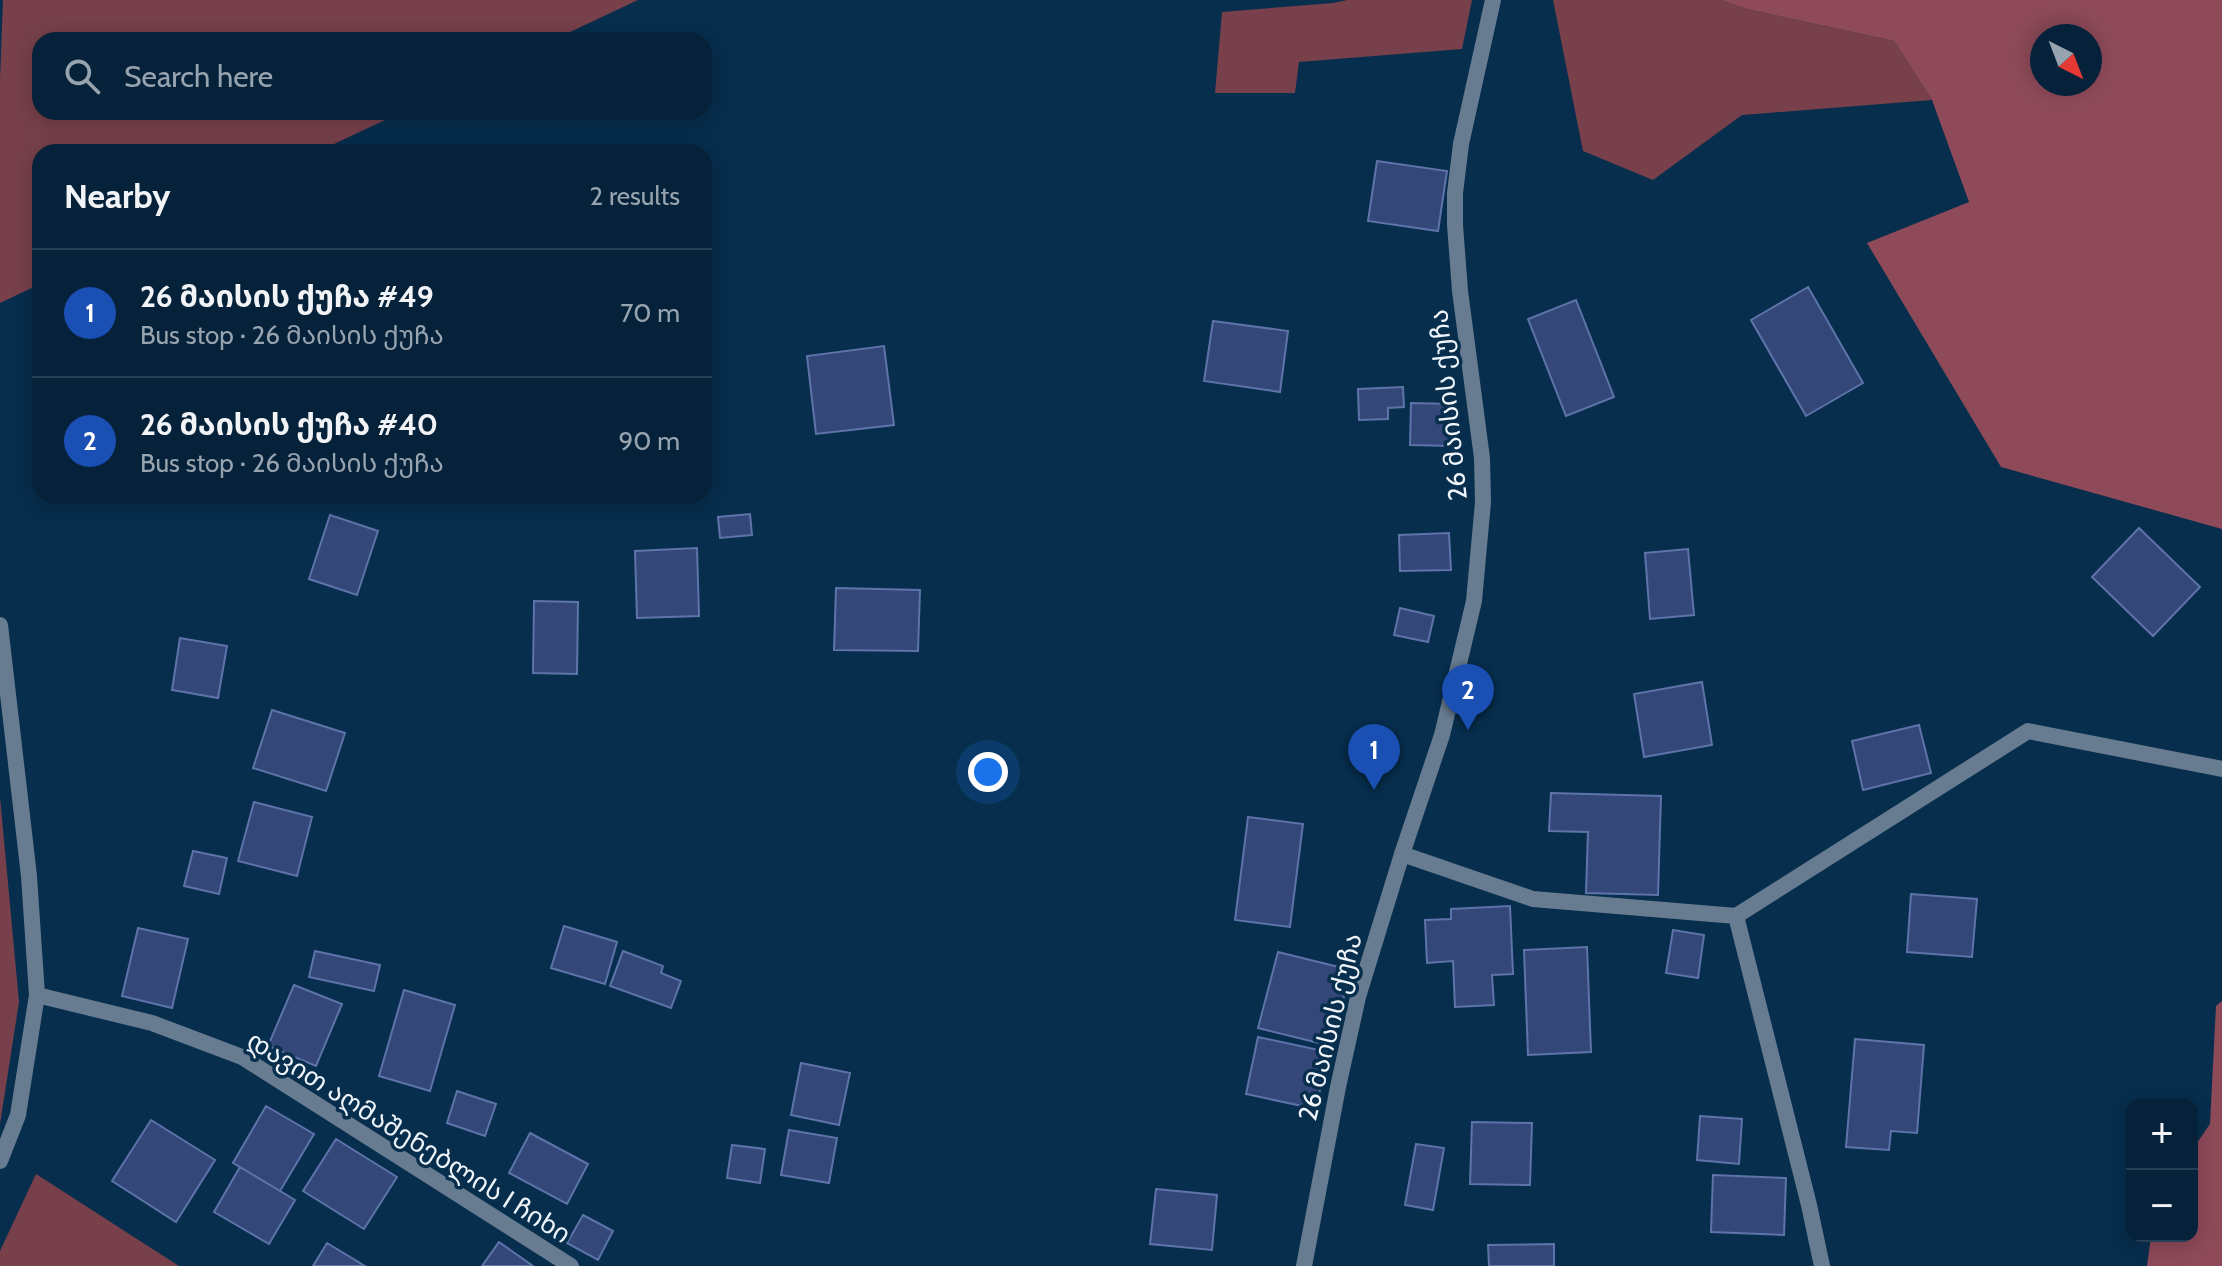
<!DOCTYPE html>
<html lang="en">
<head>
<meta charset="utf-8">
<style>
  body { margin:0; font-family:Cabin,"Noto Sans Georgian",sans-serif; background:#132f45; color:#f1f3f6 }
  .controls { position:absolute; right:24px; bottom:24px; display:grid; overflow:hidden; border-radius:16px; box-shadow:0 4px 20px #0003 }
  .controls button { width:72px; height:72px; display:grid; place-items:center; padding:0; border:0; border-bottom:2px solid #263f54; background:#05223a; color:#f1f3f6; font:40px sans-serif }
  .compass { position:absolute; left:2030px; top:24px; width:72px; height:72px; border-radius:50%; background:#05223a; box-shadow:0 4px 20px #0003; rotate:138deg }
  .you { position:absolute; left:988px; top:772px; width:28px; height:28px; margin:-20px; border:6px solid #fff; border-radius:50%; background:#1a73e8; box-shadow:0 0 0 12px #1a73e833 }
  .badge { display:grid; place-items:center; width:52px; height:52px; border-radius:50%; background:#f4a444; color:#fff; font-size:26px; font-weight:700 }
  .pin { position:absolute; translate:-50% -66px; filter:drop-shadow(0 2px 4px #0008) }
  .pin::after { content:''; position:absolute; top:42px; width:28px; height:24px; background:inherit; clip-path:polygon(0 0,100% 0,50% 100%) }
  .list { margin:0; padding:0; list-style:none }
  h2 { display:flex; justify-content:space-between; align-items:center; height:104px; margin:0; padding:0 32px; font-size:34px }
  h2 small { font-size:26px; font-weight:400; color:#97a4af }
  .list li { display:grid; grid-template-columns:52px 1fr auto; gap:24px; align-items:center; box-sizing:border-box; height:128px; padding:0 32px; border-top:2px solid #263f54 }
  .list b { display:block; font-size:30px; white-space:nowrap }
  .list p { margin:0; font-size:26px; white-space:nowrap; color:#97a4af }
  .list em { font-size:26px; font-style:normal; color:#97a4af }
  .icon { flex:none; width:44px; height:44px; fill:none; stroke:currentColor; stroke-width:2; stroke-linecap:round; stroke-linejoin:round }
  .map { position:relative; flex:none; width:2222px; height:1266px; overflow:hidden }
  .search { position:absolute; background:#05223a; box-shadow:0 4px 20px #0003; left:32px; top:32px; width:680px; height:88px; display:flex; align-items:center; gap:20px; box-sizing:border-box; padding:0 28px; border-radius:24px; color:#97a4af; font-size:30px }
  .panel { position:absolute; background:#05223a; box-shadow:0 4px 20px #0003; left:32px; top:144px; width:680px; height:360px; border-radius:24px }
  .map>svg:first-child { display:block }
</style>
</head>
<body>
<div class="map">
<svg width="2222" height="1266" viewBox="0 0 2222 1266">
  <rect width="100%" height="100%" fill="#072e4d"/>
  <path fill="#77404b" d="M3 0H638L553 40H40V112H402L317 152H40V284L0 303V79Z
    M1347 0H1472L1462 49 1299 62 1295 93H1215L1222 12 1333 3Z
    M1553 0H1721L1746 9 1894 41 1932 100 1742 115 1653 180 1583 151Z
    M0 797 19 1002 0 1124Z
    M36 1174 179 1266H0V1251Z"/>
  <path fill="#8e4a59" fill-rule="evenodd" d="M1721 0H2222V529L2001 467 1867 243 1969 202 1932 100 1894 41 1746 9ZM2042 36H2090V84H2042Z
    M2222 1001V1266H2147L2151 1236H2192V1150L2210 1124 2216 1006Z"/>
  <path fill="#344779" stroke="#5e73a9" stroke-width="2" d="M1377 161 1447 171 1438 231 1368 221Z
    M1808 287 1863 383 1806 416 1751 320Z
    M1576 300 1614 397 1566 416 1528 319Z
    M1213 321 1288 331 1280 392 1204 381Z
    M884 346 894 425 816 434 807 356Z
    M1403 387 1404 407 1388 408V419L1359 420 1358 389Z
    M1411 403 1453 404 1452 446 1410 445Z
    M584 496H627L626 502 584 498Z
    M750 514 752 535 720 538 718 517Z
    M330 515 378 531 357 595 309 579Z
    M2139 528 2200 587 2153 636 2092 577Z
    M1449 533 1451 570 1400 571 1399 535Z
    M697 548 699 616 637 618 635 551Z
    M1688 549 1694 615 1650 619 1645 553Z
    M836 588 920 590 918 651 834 650Z
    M534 601 578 602 577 674 533 673Z
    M1400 608 1434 616 1428 642 1394 635Z
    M180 638 227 646 218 698 172 690Z
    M1702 682 1712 745 1644 757 1634 694Z
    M272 710 345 733 326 791 253 768Z
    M1919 725 1931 773 1863 790 1852 741Z
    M1551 793 1661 796 1658 895 1586 893 1588 832 1549 831Z
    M254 802 312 817 297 876 238 861Z
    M1248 817 1303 824 1290 927 1235 920Z
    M193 851 227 858 219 894 184 886Z
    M1911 894 1977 899 1972 957 1907 952Z
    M1510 906 1513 974 1492 975 1494 1005 1455 1007 1453 961 1427 963 1425 920 1451 919V909Z
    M564 926 617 942 605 984 551 968Z
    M138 928 188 939 172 1008 122 996Z
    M1673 930 1704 935 1698 978 1666 973Z
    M1587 947 1591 1052 1528 1055 1524 950Z
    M315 951 380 965 374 991 309 977Z
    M623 951 663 966 661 973 681 981 671 1008 610 986Z
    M1278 952 1351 970 1331 1046 1258 1028Z
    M294 985 342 1004 316 1066 268 1046Z
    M404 990 455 1005 430 1091 379 1076Z
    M1258 1037 1328 1052 1316 1109 1246 1094Z
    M1855 1039 1924 1045 1917 1133 1891 1131 1889 1150 1846 1147Z
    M801 1063 850 1073 839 1125 791 1115Z
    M457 1091 496 1104 485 1136 447 1123Z
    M266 1106 314 1134 280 1191 233 1163Z
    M1700 1116 1742 1119 1739 1164 1697 1160Z
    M151 1120 215 1160 176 1222 112 1181Z
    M1472 1122 1532 1123 1530 1185 1470 1184Z
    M789 1130 837 1138 829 1183 781 1175Z
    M530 1133 588 1164 567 1204 509 1173Z
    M336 1139 397 1177 364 1229 303 1191Z
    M1416 1144 1444 1148 1433 1210 1405 1205Z
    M732 1145 765 1149 760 1183 727 1178Z
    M240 1167 295 1200 269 1244 214 1212Z
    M1713 1175 1786 1178 1784 1235 1711 1232Z
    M1156 1189 1217 1195 1212 1250 1150 1244Z
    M583 1215 613 1231 598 1260 567 1243Z
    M499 1242 533 1266H482Z
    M327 1243 365 1266H313Z
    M1554 1244V1266H1489L1488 1245Z"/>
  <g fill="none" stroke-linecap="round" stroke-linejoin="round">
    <path stroke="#677c90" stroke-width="16" d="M0 625 29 876 37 995 18 1115 0 1161
      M1402 854 1533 899 1736 916
      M1736 916 2028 731 2222 769
      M1736 916 1809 1205 1822 1266
      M37 995 152 1023 242 1057 571 1266"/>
    <path stroke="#677c90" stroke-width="16" d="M1304 1266 1338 1087 1358 997 1402 854 1442 735 1474 601 1483 502 1482 458 1460 291 1455 225V193L1461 144 1493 0"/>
  </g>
  <g text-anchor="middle" stroke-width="7" stroke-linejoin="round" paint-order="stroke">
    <g font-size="26" fill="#eff5fa" stroke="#072e4d">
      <text transform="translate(1448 405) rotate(-96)" y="9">26 მაისის ქუჩა</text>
      <text transform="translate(1330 1027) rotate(-76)" y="9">26 მაისის ქუჩა</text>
      <text transform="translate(409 1137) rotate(32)" y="9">დავით აღმაშენებლის I ჩიხი</text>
    </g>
  </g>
</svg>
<div class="controls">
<button>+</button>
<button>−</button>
</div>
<svg class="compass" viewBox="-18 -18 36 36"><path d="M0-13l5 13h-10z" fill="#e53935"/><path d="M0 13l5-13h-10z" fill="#97a4af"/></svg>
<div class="you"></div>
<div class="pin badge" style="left:1374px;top:790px;background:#1a4fb4">1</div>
<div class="pin badge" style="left:1468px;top:730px;background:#1a4fb4">2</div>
<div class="search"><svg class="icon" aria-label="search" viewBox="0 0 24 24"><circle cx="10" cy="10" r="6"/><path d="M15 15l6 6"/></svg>Search here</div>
<section class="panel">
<h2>Nearby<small>2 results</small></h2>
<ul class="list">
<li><span class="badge" style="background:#1a4fb4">1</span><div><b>26 მაისის ქუჩა #49</b><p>Bus stop · 26 მაისის ქუჩა</p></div><em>70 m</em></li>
<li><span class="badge" style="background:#1a4fb4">2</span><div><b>26 მაისის ქუჩა #40</b><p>Bus stop · 26 მაისის ქუჩა</p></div><em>90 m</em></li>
</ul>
</section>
</div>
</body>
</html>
